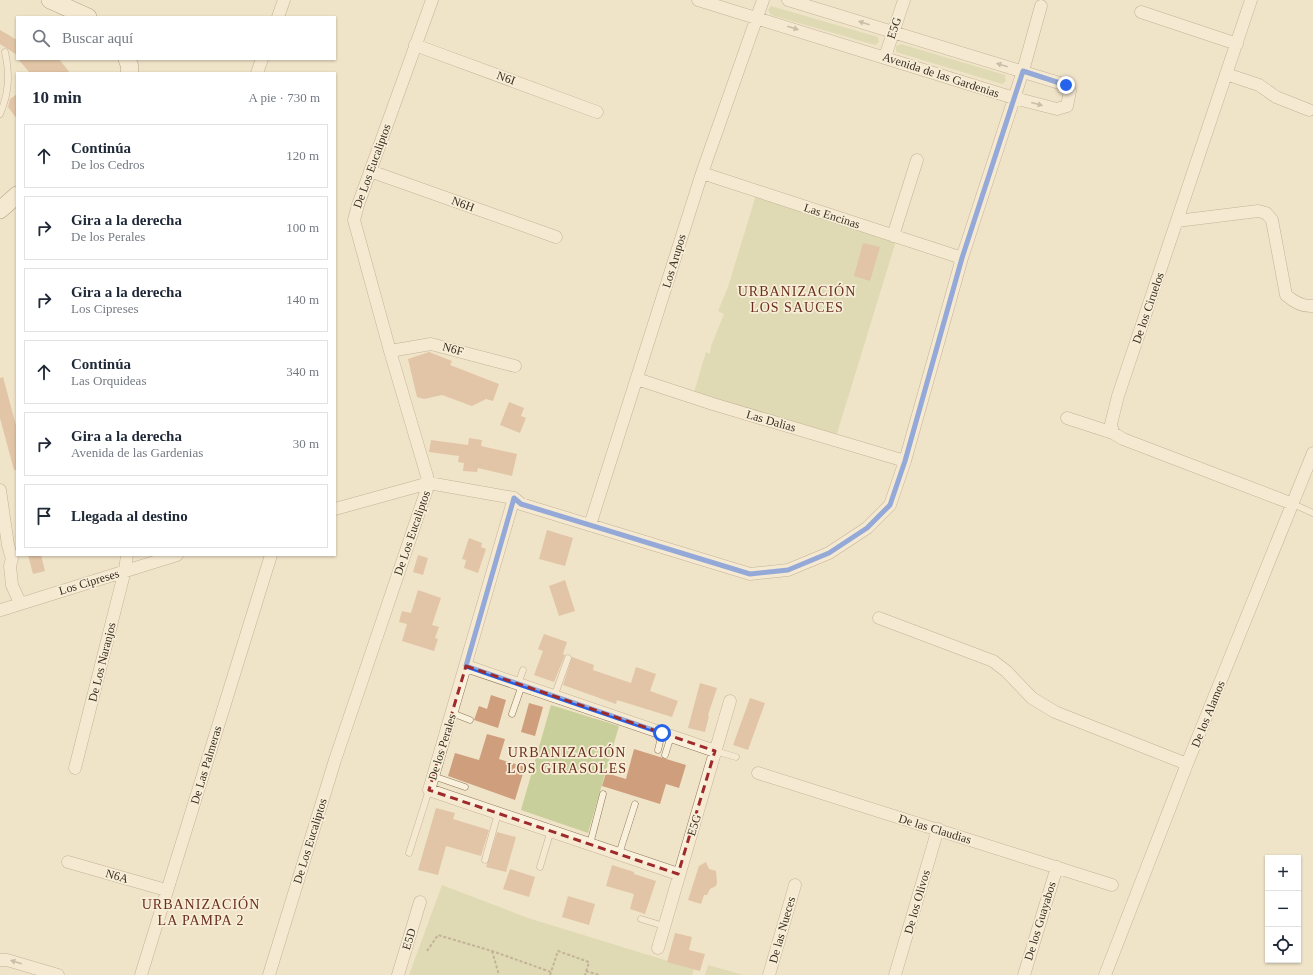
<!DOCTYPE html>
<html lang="es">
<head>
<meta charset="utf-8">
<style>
  body { margin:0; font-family:"Times New Roman",serif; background:#f2f2f3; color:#1f2937 }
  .controls { position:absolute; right:12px; bottom:12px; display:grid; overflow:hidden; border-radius:0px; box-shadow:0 1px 3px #0004 }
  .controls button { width:36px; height:36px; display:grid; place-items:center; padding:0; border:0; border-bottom:1px solid #e0e1e3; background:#fff; color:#1f2937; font:20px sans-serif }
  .stop { position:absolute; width:12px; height:12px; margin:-9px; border:3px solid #2563eb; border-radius:50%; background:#fff }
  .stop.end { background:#2563eb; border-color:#fff; box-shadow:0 1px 4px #0008 }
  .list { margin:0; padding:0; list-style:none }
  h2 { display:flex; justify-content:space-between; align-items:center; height:52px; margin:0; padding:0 16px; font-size:17px }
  h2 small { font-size:13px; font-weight:400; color:#747a83 }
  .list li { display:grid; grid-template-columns:26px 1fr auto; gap:12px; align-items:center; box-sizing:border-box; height:64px; margin:0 8px 8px; padding:0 8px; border:1px solid #e0e1e3; border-radius:0px }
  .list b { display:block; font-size:15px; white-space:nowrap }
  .list p { margin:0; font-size:13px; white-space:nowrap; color:#747a83 }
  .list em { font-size:13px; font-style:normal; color:#747a83 }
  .icon { flex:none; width:22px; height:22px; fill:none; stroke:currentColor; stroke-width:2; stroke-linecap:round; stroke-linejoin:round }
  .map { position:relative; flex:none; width:1313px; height:975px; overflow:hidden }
  .search { position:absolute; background:#fff; box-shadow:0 1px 3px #0004; left:16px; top:16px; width:320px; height:44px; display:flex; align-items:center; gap:10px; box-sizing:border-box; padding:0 14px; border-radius:0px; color:#747a83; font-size:15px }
  .panel { position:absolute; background:#fff; box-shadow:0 1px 3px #0004; left:16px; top:72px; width:320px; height:484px; border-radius:0px }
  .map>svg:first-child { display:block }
</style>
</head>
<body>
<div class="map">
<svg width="1313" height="975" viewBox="0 0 1313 975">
  <rect width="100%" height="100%" fill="#f0e4c8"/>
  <path fill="#c9cf9b" d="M771 6 878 37 879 42 875 45 771 15 768 10Z
    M901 44 1005 75 1006 81 1002 84 896 52V46Z
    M756 195 896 241 835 440 694 392 706 352 710 354 711 346 724 314 718 311 728 287Z
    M551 705 619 726 588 833 521 810Z
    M442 885 528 918 694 969 692 975H409Z
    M708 965 744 975H705Z"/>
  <path fill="#cf9f7d" d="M0 30 17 40V55L0 44Z
    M18 59H59L70 73H30Z
    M17 94V119L8 107 10 99Z
    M863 243 880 247 870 281 854 276Z
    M429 352 452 361 450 365 499 384 493 401 486 399 472 406 442 395 424 399 417 397 408 359Z
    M3 377 17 429V470H14L0 418V378Z
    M509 402 524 408 521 416 526 418 520 433 500 425Z
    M469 438 482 440 481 446 517 454 512 476 478 468 477 472 463 471 464 463 458 462 459 456 429 452 431 440 468 445Z
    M547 530 573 538 565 566 539 559Z
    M469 538 482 543 481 547 486 549 478 573 464 568 466 560 462 559Z
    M28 555H41L45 571 33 574Z
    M418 555 428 558 423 575 413 572Z
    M565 580 575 611 559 616 549 586Z
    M418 590 441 598 432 625 439 627 435 638 438 639 434 651 402 641 407 624 399 622 402 611 411 613Z
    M544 634 567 642 563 654 565 655 554 682 534 675 543 651 538 649Z
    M572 657 594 665 593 670 631 683 636 667 656 674 650 691 678 701 672 717 617 700 616 704 563 685Z
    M700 683 717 688 708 715 709 716 705 732 688 728Z
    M491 695 506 700 498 728 474 720 479 706 487 709Z
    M750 698 765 703 748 750 733 745Z
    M529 703 543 707 535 736 521 732Z
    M487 734 505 739 499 759 525 767 515 800 448 776 455 753 479 760Z
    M634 749 686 765 679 788 666 784 660 804 602 786 606 773 626 779Z
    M436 808 455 813 453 819 489 830 481 856 446 846 438 875 418 870Z
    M497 832 516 837 506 872 486 867Z
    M706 862 709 869 716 871 717 882 716 886 710 889 707 895H704L701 904 688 900 699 866Z
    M612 865 634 872V874L656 881 645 914 630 909 634 894 606 886Z
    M510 869 535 877 529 897 503 889Z
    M568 896 595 904 589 925 562 917Z
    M675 933 692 937 689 950 705 954 700 971 667 962Z"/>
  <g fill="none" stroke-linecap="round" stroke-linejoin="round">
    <g stroke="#8d765c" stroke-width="7">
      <path id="lane" d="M0 114C9 93 10 75 5 52
        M1293 504 1313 513
        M518 684 523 670
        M554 697 568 658
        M452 713 470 720
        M512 714 522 685
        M658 750 662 733
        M715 751 736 757
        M665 755 671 736
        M433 776 465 787
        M590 844 603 794
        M409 853 429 790
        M619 854 635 804
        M485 860 498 813
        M540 867 551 830
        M641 919 664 926"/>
    </g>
    <g stroke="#8d765c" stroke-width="13">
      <path id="street" d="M698 0 1014 98 1057 109 1067 106 1070 91 1066 85 788 0
        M1251 0 1118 396 1111 424 1113 433 1123 439 1293 504
        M1141 12 1237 44
        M278 17 284 0
        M415 45 597 112
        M885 57 904 0
        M257 73 262 59
        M1226 74 1259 85 1276 97 1309 110
        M370 171 556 237
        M702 173 962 258
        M1177 221 1258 211 1266 213 1272 220 1286 295C1294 302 1302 307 1313 306
        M893 236 917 160
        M390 351 431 344 515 366
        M637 379 713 404 905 461
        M1067 418 1113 433
        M0 490 8 545 12 559 10 566 12 585 20 603
        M514 498 429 790 678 874
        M335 509 429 483 514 498 521 504 750 574 788 570 829 553 867 528 890 505 905 461 962 258 1023 71 1041 6
        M590 525 702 173 763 0
        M1 610 177 555
        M879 618 993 661 1006 671 1032 698 1055 712 1187 764
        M466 666 715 751
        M75 768 125 570 127 555
        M758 773 1112 885
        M68 862 166 890
        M658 948 730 701
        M0 960H7L58 975
        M141 975 271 555
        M269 975 335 760 429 483 390 351 354 220 358 205 432 0
        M398 975 420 902
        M769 975 795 885
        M895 975 938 829
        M1024 975 1057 867
        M1105 975 1187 764 1313 453"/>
    </g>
    <g stroke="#6f573f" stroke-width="18">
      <path id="secondary" d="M50 0 88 17
        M127 59 130 67 129 73
        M0 210 17 195"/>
    </g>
    <path stroke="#8d765c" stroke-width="2" stroke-dasharray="3 2" stroke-linecap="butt" d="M427 951 438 935 492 951 551 972
      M492 951 499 975
      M586 971 599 975
      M550 975 558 951 589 962 585 975"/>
    <use href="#lane" stroke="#faf1dc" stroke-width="6"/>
    <use href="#street" stroke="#faf1dc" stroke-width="12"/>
    <use href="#secondary" stroke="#faf1dc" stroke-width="17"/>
  </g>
  <defs><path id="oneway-solid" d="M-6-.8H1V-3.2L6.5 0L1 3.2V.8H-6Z"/></defs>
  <g fill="#9c907e">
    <use href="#oneway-solid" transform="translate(864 23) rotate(-163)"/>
    <use href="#oneway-solid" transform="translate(793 28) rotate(17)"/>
    <use href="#oneway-solid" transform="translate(1002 65) rotate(-163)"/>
    <use href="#oneway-solid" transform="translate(1037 104) rotate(15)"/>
    <use href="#oneway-solid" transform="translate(16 962) rotate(-163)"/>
  </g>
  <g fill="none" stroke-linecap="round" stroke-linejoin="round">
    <path stroke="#2563eb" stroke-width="5" d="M662 733 466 666 514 498 521 504 750 574 788 570 829 553 867 528 890 505 905 461 962 258 1023 71 1066 85"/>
  </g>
  <path d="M0 0H1313V975H0ZM466 666 715 751 678 874 429 790Z" fill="#f0e4c8" fill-opacity=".55" fill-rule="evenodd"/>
  <path fill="none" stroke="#9e2a2b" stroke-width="3" stroke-dasharray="8 5" stroke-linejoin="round" d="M466 666 715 751 678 874 429 790Z"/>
  <g text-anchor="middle" stroke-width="3.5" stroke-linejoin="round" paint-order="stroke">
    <g font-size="12" fill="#3d2e20" stroke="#f7eed8">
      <text transform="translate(894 28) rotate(-71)" y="4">E5G</text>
      <text transform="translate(941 75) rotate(18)" y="4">Avenida de las Gardenias</text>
      <text transform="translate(506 78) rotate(20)" y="4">N6I</text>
      <text transform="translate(372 166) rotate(-70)" y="4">De Los Eucaliptos</text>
      <text transform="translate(463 204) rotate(20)" y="4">N6H</text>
      <text transform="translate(832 216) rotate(18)" y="4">Las Encinas</text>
      <text transform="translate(674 261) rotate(-73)" y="4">Los Arupos</text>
      <text transform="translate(1148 308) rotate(-71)" y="4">De los Ciruelos</text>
      <text transform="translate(453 349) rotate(15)" y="4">N6F</text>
      <text transform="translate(771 421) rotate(16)" y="4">Las Dalias</text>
      <text transform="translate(412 533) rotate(-71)" y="4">De Los Eucaliptos</text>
      <text transform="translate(89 582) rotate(-17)" y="4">Los Cipreses</text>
      <text transform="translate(102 662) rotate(-76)" y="4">De Los Naranjos</text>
      <text transform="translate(1208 714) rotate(-68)" y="4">De los Alamos</text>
      <text transform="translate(442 747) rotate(-73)" y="4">De los Perales</text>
      <text transform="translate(206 765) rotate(-73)" y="4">De Las Palmeras</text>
      <text transform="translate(694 825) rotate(-72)" y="4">E5G</text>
      <text transform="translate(935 829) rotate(17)" y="4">De las Claudias</text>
      <text transform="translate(310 841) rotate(-73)" y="4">De Los Eucaliptos</text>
      <text transform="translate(117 876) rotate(16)" y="4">N6A</text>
      <text transform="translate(917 902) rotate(-74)" y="4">De los Olivos</text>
      <text transform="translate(1040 921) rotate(-73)" y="4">De los Guayabos</text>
      <text transform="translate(782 930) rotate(-74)" y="4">De las Nueces</text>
      <text transform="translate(409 939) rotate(-73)" y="4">E5D</text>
    </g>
    <g font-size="14" letter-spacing="1" fill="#6b2e1e" stroke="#f7eed8">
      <text x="797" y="296">URBANIZACIÓN<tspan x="797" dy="16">LOS SAUCES</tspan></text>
      <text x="567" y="757">URBANIZACIÓN<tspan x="567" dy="16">LOS GIRASOLES</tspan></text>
      <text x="201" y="909">URBANIZACIÓN<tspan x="201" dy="16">LA PAMPA 2</tspan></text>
    </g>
  </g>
</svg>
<div class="controls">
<button>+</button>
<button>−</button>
<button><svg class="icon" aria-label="locate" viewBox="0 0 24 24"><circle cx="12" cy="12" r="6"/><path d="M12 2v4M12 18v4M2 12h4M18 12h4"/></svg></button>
</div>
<div class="stop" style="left:662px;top:733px"></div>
<div class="stop end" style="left:1066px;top:85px"></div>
<div class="search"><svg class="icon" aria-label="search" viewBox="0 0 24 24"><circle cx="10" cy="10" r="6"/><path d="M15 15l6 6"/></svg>Buscar aquí</div>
<section class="panel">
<h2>10 min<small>A pie · 730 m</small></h2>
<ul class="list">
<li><svg class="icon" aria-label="ahead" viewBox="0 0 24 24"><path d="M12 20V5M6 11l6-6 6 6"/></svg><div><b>Continúa</b><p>De los Cedros</p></div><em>120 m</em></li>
<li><svg class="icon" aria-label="right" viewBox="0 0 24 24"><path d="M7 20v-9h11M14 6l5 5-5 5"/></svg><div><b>Gira a la derecha</b><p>De los Perales</p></div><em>100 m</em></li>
<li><svg class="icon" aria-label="right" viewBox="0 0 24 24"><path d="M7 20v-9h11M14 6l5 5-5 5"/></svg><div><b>Gira a la derecha</b><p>Los Cipreses</p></div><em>140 m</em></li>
<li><svg class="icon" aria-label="ahead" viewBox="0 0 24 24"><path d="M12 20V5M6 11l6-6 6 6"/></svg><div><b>Continúa</b><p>Las Orquideas</p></div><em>340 m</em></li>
<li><svg class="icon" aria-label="right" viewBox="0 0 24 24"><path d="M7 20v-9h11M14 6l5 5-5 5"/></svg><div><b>Gira a la derecha</b><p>Avenida de las Gardenias</p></div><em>30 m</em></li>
<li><svg class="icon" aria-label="arrive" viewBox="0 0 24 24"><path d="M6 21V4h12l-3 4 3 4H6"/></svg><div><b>Llegada al destino</b></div></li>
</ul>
</section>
</div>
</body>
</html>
